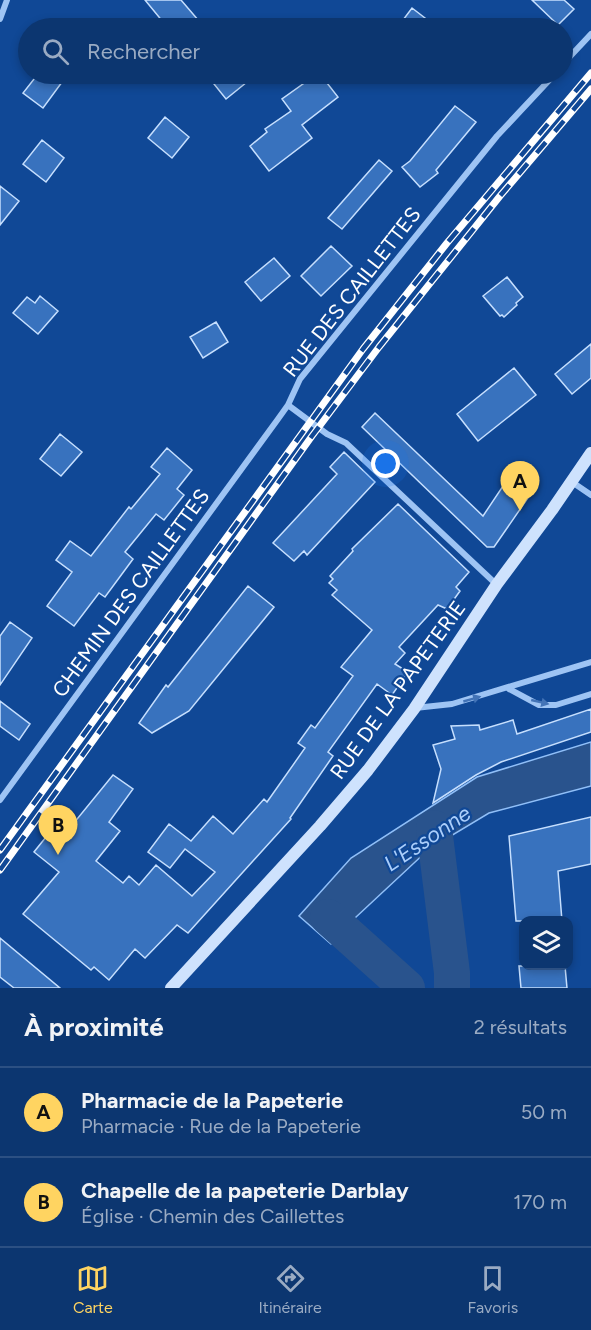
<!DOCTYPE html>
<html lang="fr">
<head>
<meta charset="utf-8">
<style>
  body { margin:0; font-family:Figtree,sans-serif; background:#153e75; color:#f1f3f6 }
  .controls { position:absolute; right:18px; bottom:18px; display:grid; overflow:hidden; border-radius:12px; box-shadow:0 3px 9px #0003 }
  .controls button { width:54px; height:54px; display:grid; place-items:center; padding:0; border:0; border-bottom:2px solid #2c5083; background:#0c3670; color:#f1f3f6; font:30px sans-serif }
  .you { position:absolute; left:386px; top:464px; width:21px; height:21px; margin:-15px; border:4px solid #fff; border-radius:50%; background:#1a73e8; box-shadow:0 0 0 9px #1a73e833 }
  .badge { display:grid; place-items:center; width:39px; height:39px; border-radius:50%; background:#ffd461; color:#111; font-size:20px; font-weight:700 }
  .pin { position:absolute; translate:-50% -50px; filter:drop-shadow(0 2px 3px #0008) }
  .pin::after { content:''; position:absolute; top:32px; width:21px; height:18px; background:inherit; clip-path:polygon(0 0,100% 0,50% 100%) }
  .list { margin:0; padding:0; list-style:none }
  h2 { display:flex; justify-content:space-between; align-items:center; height:78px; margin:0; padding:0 24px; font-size:26px }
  h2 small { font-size:20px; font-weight:400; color:#9aabc3 }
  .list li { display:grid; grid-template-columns:39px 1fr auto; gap:18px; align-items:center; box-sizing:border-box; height:90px; padding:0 24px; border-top:2px solid #2c5083 }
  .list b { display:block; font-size:22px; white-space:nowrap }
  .list p { margin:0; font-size:20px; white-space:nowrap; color:#9aabc3 }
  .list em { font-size:20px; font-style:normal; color:#9aabc3 }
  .icon { flex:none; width:33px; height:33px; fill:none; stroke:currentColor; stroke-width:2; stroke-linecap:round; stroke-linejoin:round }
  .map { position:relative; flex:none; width:591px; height:988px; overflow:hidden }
  .search { position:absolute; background:#0c3670; box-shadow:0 3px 9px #0003; left:18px; right:18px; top:18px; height:66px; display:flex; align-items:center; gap:15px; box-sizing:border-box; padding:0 21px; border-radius:33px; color:#9aabc3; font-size:22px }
  .sheet { height:258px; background:#0c3670 }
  nav { display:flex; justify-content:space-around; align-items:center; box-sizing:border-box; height:84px; border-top:2px solid #2c5083; background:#0c3670; font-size:16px; color:#9aabc3 }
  nav a { display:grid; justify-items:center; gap:3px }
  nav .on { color:#ffd461 }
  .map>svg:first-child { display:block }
</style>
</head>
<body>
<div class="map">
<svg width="591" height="988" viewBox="0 0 591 988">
  <rect width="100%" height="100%" fill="#104896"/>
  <path fill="#29538d" stroke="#90bff8" stroke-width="1.5" d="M591 742V786L489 813 429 849 355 918 331 944 299 916 351 858 477 777Z"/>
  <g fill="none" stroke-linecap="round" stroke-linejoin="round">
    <path stroke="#29538d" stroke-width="36" d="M434 828 452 973V988
      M328 917 407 988"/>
  </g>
  <path fill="#3872be" stroke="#c6dffe" stroke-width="1.5" d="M145 0H181L205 28H168Z
    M532 0H564L574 9 558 25Z
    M412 8 438 28H397Z
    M38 74H68L43 108 23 93Z
    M206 74H239L247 82 226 99Z
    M317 74H320L338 97 302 125 312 138 269 171 250 146 267 132 265 129 291 111 282 99Z
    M455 106 476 122 436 170 438 173 420 187 402 167 410 161Z
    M165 117 189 137 172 158 148 138Z
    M42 140 64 158 46 182 23 164Z
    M379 160 392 171 342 229 328 218Z
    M0 186 19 201 0 225Z
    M331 246 352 266 321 296 301 276Z
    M274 258 290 276 261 301 245 282Z
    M507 277 523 297 516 303 517 305 504 317 502 315 500 316 483 296Z
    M40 296 58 311 38 334 13 313 27 297 35 303Z
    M216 322 228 342 203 358 190 337Z
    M591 344V378L572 394 555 374Z
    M514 368 536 395 478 441 457 414Z
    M375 413 483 516 503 486 506 488 518 474 532 492 494 547H487L362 427Z
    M60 434 82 452 61 476 40 459Z
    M167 448 192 470 177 489 184 495 164 520 156 514 125 552 133 559 105 597 99 593 74 626 47 606 72 572 56 560 70 541 91 556 129 507 131 509 160 474 151 467Z
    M344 452 375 482 307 555 304 551 294 561 273 543 337 474 330 467Z
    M398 504 469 572 456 587 460 591 447 609 438 605 399 647 405 653 395 664 408 672 392 695 377 684 328 752 333 756 290 818 291 819 188 933 177 925 145 958 135 949 109 980 94 967 91 970 23 914 59 872 34 852 50 832 60 840 113 775 133 789 109 822 120 831 96 861 123 883 129 876 139 885 156 865 192 896 215 872 185 849 170 868 148 852 169 824 191 841 213 816 233 834 264 799 267 802 305 748 298 743 311 725 315 728 353 676 341 667 372 630 332 595 337 590 329 583 333 579 330 576 353 551 352 549Z
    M248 586 274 607 189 711 152 733 139 723 166 685 168 687Z
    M10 622 32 638 0 685V636Z
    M0 701 30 724 19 740 0 726Z
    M591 709V732L501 762 476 775 433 803 441 769 433 745 455 739 451 726 479 725 480 730 513 720 517 734Z
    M591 817V864L558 871 562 921H516L509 836Z
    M0 938 60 988H14L0 977Z
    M519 966H565L567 988H521Z"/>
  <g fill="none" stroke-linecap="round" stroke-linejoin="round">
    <path stroke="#9ec4f4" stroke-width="6" d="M0 19 7 0
      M562 65 591 34
      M288 405 327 434 346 443 496 584
      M572 482 591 495
      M509 689 539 705H556L591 694
      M415 708 452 704 591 662
      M0 800 278 419 288 405 300 379 497 136 555 74"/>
    <path stroke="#cee2fd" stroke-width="12" d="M171 988 320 826 368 770 414 709 497 584 552 510 591 453"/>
    <g stroke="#fff" stroke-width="7">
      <path id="rail" d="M0 850 363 349 447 243 591 73
        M0 870 312 436 379 347 500 196 591 89"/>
    </g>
    <use href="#rail" stroke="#104896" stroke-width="4.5" stroke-dasharray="14" stroke-linecap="butt"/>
  </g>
  <defs><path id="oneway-solid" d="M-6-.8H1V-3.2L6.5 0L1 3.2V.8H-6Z" transform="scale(1.5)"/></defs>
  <g fill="#4273b7">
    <use href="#oneway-solid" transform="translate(472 699) rotate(-16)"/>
    <use href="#oneway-solid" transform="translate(540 702) rotate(13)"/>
  </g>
  <g text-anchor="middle" stroke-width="4.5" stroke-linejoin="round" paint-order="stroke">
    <g font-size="21" fill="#fff" stroke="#104896">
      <text transform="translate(352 292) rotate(-52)" y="7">RUE DES CAILLETTES</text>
      <text transform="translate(131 593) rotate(-54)" y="7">CHEMIN DES CAILLETTES</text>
      <text transform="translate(398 690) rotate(-54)" y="7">RUE DE LA PAPETERIE</text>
    </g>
    <g font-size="22" font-style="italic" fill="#abcefb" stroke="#104896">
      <text transform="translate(427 838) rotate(-34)" y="8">L'Essonne</text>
    </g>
  </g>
</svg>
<div class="controls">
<button><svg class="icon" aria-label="layers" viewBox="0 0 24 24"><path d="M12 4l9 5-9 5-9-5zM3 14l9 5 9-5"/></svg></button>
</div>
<div class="you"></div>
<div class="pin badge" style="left:520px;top:511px">A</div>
<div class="pin badge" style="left:58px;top:855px">B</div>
<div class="search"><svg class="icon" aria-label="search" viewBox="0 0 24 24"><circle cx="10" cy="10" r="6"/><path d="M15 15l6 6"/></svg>Rechercher</div>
</div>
<section class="sheet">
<h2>À proximité<small>2 résultats</small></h2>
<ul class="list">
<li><span class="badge">A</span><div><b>Pharmacie de la Papeterie</b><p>Pharmacie · Rue de la Papeterie</p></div><em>50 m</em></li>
<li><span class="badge">B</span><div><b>Chapelle de la papeterie Darblay</b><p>Église · Chemin des Caillettes</p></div><em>170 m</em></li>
</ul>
</section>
<nav>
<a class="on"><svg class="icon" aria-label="map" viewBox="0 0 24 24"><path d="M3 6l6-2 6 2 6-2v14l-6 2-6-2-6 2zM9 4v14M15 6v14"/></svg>Carte</a>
<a><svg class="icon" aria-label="directions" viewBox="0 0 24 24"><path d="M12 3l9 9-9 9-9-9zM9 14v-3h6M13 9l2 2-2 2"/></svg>Itinéraire</a>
<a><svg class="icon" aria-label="saved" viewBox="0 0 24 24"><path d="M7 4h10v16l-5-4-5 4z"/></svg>Favoris</a>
</nav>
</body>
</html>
